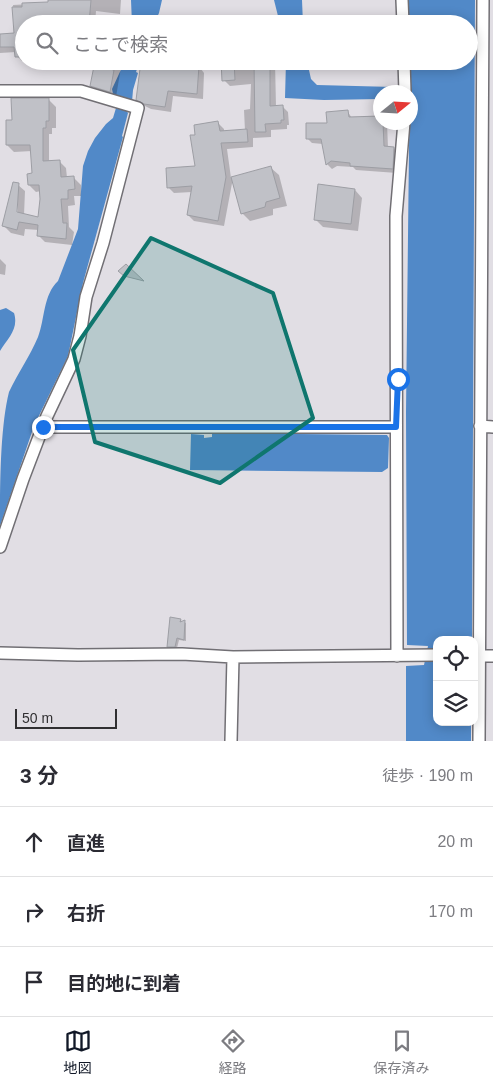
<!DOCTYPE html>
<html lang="ja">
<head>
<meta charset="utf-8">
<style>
  body { margin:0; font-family:Helvetica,"Noto Sans JP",sans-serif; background:#f2f2f3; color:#2b2b33 }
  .controls { position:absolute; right:15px; bottom:15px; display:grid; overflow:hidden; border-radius:10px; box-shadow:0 2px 12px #0003 }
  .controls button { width:45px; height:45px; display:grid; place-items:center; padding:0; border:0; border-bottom:1px solid #e1e1e2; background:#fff; color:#2b2b33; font:25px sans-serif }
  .compass { position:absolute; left:373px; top:85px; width:45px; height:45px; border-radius:50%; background:#fff; box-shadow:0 2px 12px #0003; rotate:72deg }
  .scale { position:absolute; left:15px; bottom:12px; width:102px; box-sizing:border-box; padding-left:5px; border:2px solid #302f31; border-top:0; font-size:14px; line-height:18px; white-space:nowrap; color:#302f31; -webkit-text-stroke:4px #e1dee4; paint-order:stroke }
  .stop { position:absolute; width:15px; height:15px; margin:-11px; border:4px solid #1a73e8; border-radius:50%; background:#fff }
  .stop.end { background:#1a73e8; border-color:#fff; box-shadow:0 1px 5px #0008 }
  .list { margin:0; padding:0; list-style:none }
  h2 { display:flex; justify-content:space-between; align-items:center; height:65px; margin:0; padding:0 20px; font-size:21px }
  h2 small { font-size:16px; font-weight:400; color:#7c7c81 }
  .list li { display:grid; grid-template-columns:32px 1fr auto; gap:15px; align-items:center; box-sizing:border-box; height:70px; padding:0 20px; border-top:1px solid #e1e1e2 }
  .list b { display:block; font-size:19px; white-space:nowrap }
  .list em { font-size:16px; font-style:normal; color:#7c7c81 }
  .icon { flex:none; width:28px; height:28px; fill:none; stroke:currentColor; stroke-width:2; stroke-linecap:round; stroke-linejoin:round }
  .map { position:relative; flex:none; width:493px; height:741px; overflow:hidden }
  .search { position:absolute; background:#fff; box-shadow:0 2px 12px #0003; left:15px; right:15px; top:15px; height:55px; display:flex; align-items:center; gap:12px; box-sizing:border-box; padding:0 18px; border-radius:28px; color:#7c7c81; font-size:19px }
  .sheet { height:275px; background:#fff }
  nav { display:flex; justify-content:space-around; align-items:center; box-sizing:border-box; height:70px; border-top:1px solid #e1e1e2; background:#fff; font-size:14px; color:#7c7c81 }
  nav a { display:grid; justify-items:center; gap:2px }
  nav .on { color:#111827 }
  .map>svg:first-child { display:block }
</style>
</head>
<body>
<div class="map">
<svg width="493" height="741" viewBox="0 0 493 741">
  <rect width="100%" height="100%" fill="#e1dee4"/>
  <path fill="#5189c8" d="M131 0H162L159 13 154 24H132Z
    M274 0H302L303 24H280Z
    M409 0H475L472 640H437V722H471V741H406V666L424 665 428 646 407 645 406 412 410 61H469V24H409Z
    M125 61H140L136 72 138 73 133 90 132 102 128 100 126 110 128 113 122 136 123 137 83 283 68 356 34 426 0 526C0 487 0 428 9 392 18 373 30 356 38 337 45 319 43 295 58 281L78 229 83 166 88 151 95 138 106 124 113 118 116 108 112 89Z
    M286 61H307L311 79 317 85 394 87 398 89 397 92H380V99L324 100 285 98Z
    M6 308 14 313C19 329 8 338 0 351V310Z
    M212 433 387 435 389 438 388 468 382 472 190 470 191 434 204 435V438L212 437Z"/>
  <path fill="#0003" fill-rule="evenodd" d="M49 0H121L120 14 96 11 95 24H24V61H22L16 55V52L0 53V35L15 34 13 5 49 3Z
    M248 16 252 19 262 17 268 24H238L237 19Z
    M96 61H131V66L121 67 116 97 98 91 92 86Z
    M153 61H201V69L204 73 203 99 173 96 171 112 151 109 143 105 138 99Z
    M222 61H275L276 107 282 106 288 112 289 125H287V129L271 130V137L253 138V147L227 149 231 178 271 168 279 175 287 206 273 209V215L250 221 242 213 233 178 224 226 194 221 188 215 192 192 174 193 168 187 196 167 197 136 218 123 224 129V132L245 131 244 110 250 109 251 84 230 86 224 80Z
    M49 100 56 107V128H52V134H49V162L59 161 66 168 67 178H74L81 185V196H74L75 205 68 206 69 227 74 232 72 245 45 242 38 235 39 230 25 229 24 236 11 233 4 226 18 185 25 191 24 215 39 218 41 191 36 192 29 185 33 174 32 151 14 152 7 145 13 121ZM18 197V218H15L16 203Z
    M347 111 352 118 380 117V122H387L388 148H394L399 153 397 173 356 170 353 167 337 166 332 169 327 164 323 144 312 143 307 138Z
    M355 190 362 198 358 231 323 227 315 219Z
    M0 259 6 265 5 275 0 274Z
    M180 620 186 623V641L179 640 177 648H170L168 646Z"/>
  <path fill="#c0c1c7" stroke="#9d9ea4" d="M48 0H91L89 24H24V57H15L14 47H0V34L14 33 12 7H22V3L48 2Z
    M141 61H196V66H199L197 94 168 91 165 107 144 104 136 100Z
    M221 61H234L235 80 222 81Z
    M254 61H270V106L283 105 284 120H281V123L265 124 266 132H255Z
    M94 66 114 70 110 92 90 86Z
    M11 98H49V121H46V128H43V161L60 160 61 177 74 176 75 189 68 190V199H61L63 223H67L66 239 37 236 38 225 19 222 17 230 2 226 13 182 19 183 17 212 38 217 40 199 39 185H28L27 174 32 173 30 145H6V120H12Z
    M348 110 349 117 380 116V122H383L384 146 394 147 393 169 350 166V163L331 161 326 165 321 139H306V123H327L326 112Z
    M218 121 220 131 247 129 248 142 221 143 226 177 218 221 187 215 192 186 167 188 166 168 195 166 190 135H195L194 125Z
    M271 166 280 198 266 202 265 207 241 214 231 177Z
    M318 184 355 189 351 224 314 220Z
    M126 264 144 281 124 276 118 271Z
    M170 617 181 619 180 622 185 620 184 640 177 638 175 647H167Z"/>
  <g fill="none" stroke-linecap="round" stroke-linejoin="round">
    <g stroke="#716f74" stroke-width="14">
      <path id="street" d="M402 0 403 24
        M404 61 405 92
        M0 91H81L138 108 103 243 86 297 80 336 74 359 47 416 23 479 0 547
        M480 426 493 427
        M43 427H396
        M0 653 78 655 182 654 233 657 437 655
        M397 656 396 216 404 122
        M474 656H493
        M231 741 233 657
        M479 741 483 0"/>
    </g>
    <use href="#street" stroke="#fff" stroke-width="11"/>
  </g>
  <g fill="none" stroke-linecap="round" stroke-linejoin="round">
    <path stroke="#1a73e8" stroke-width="6" d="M43 427H396L398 379"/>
  </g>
  <path fill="#0f766e" fill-opacity="0.2" stroke="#0f766e" stroke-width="4" stroke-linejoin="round" d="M151 238 273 293 313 418 220 483 95 442 73 350Z"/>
</svg>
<div class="controls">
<button><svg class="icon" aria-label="locate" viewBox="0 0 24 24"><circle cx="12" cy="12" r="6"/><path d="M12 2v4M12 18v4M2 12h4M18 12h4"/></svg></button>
<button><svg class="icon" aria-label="layers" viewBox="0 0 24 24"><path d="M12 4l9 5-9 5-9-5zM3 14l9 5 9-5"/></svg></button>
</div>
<svg class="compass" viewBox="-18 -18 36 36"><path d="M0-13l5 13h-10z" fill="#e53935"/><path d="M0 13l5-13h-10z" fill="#7c7c81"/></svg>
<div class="scale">50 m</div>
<div class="stop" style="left:398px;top:379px"></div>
<div class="stop end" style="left:43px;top:427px"></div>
<div class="search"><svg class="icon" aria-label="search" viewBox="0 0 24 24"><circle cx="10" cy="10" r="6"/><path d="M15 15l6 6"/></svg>ここで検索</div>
</div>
<section class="sheet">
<h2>3 分<small>徒歩 · 190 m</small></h2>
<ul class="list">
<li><svg class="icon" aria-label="ahead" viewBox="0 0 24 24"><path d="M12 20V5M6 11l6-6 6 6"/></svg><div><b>直進</b></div><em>20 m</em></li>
<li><svg class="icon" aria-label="right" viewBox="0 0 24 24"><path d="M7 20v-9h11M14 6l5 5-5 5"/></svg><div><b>右折</b></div><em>170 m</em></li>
<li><svg class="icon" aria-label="arrive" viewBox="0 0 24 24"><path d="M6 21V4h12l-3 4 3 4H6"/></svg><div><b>目的地に到着</b></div></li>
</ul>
</section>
<nav>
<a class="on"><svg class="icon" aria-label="map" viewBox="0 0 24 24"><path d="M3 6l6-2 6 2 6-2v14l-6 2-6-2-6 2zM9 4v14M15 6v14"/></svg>地図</a>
<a><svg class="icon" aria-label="directions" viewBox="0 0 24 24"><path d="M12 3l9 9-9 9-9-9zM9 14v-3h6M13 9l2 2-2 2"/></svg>経路</a>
<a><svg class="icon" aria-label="saved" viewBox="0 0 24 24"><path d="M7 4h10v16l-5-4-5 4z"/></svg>保存済み</a>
</nav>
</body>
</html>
